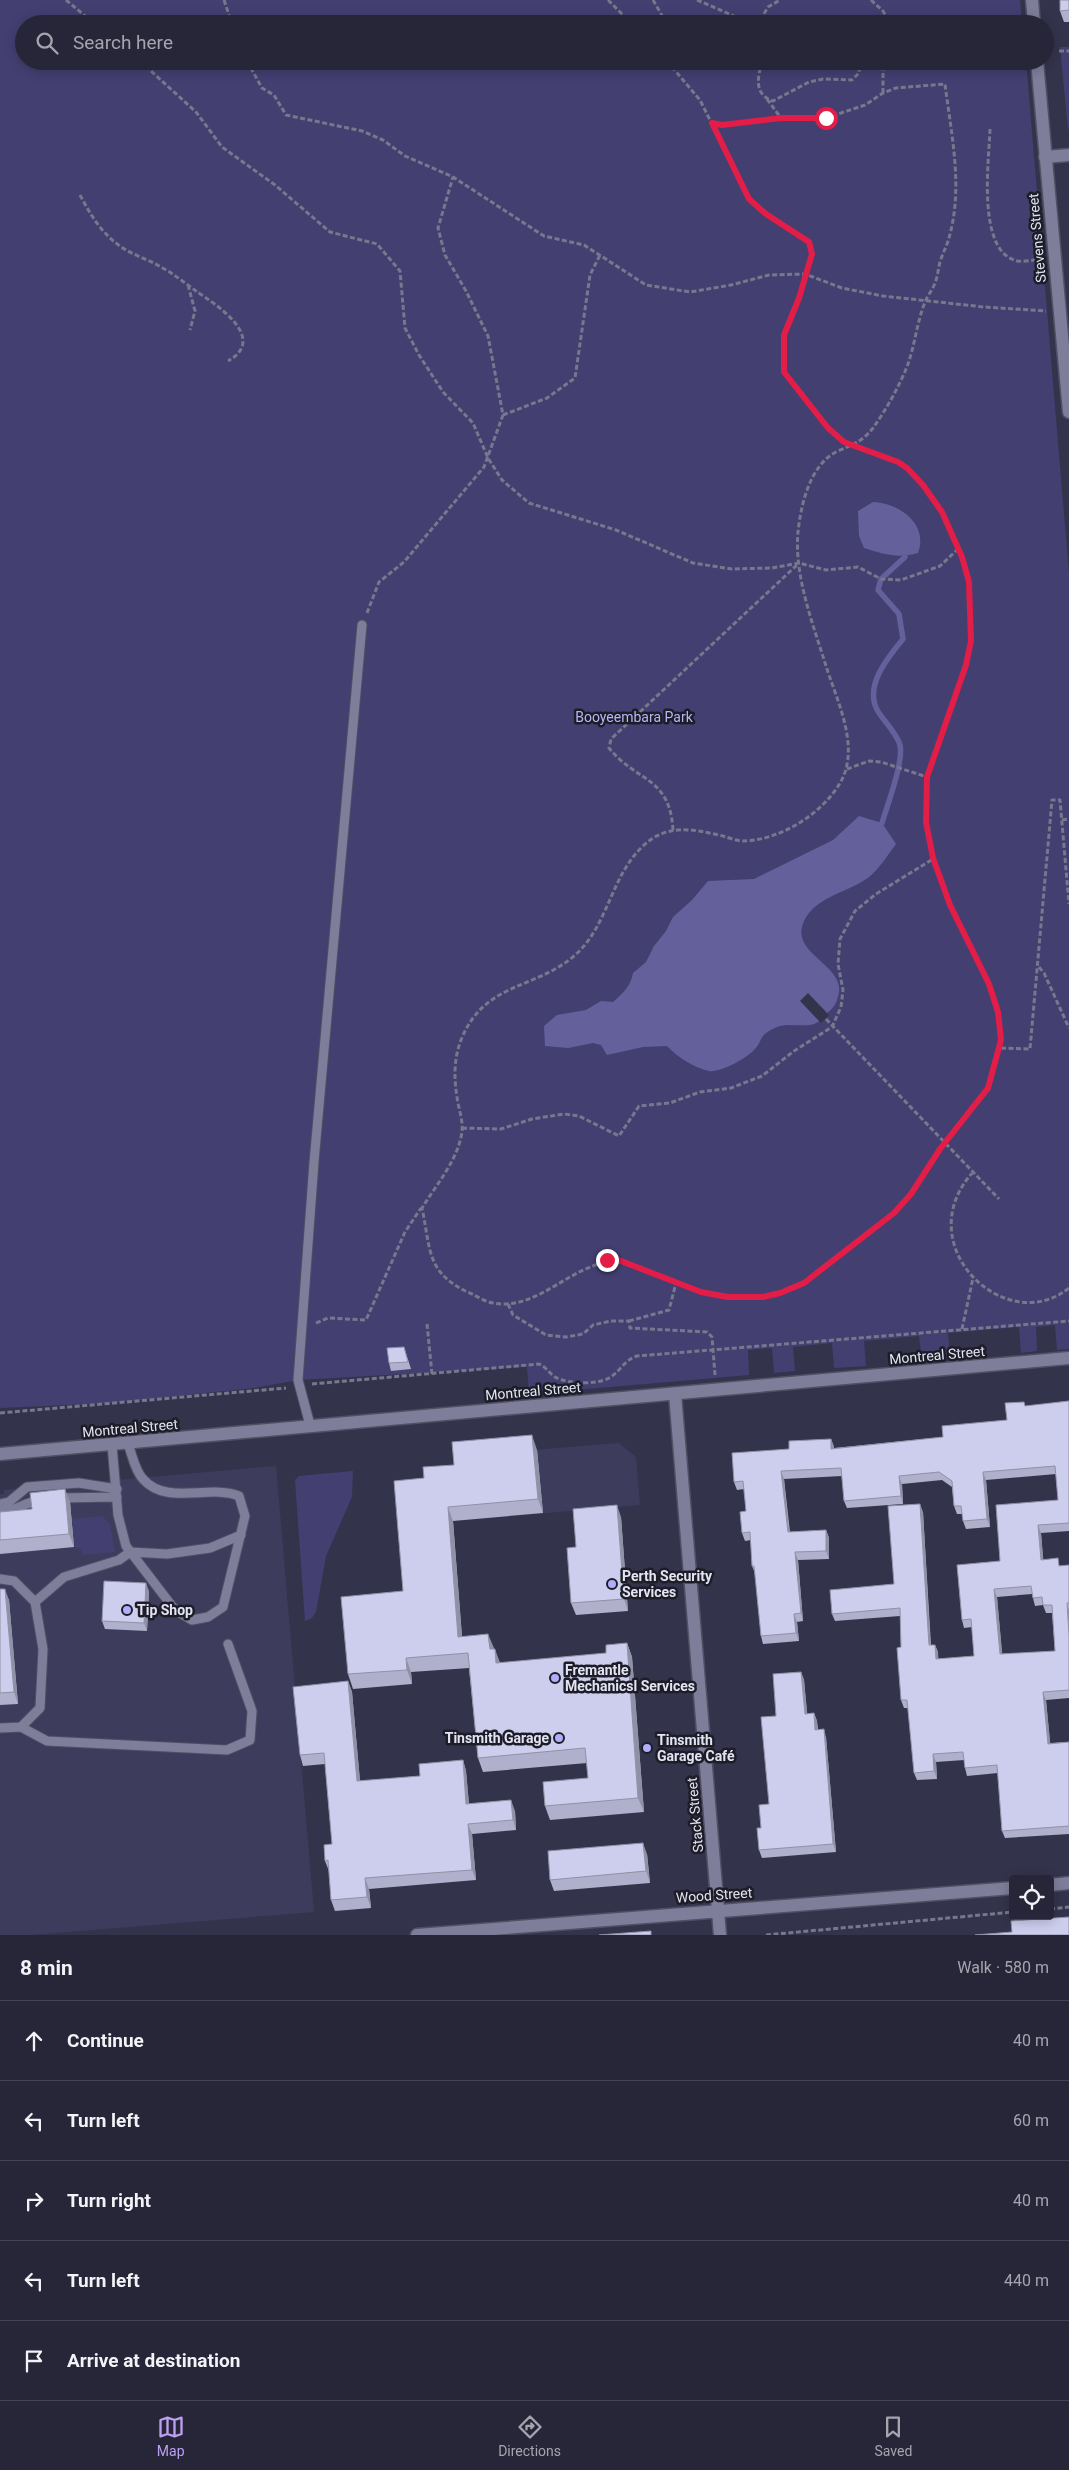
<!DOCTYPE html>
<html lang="en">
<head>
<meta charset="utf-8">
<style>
  body { margin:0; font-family:Roboto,sans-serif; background:#333244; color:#f1f3f6 }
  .controls { position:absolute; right:15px; bottom:15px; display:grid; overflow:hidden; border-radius:5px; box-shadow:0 2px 12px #0003 }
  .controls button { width:45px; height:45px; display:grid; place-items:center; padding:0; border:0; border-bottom:1px solid #434353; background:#272639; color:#f1f3f6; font:25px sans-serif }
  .stop { position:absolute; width:15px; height:15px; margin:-11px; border:4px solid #e11d48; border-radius:50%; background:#fff }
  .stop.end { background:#e11d48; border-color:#fff; box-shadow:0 1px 5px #0008 }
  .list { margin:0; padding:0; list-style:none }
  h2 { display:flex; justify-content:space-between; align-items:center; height:65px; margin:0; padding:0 20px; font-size:21px }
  h2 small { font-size:16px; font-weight:400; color:#a4a5ae }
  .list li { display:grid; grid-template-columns:32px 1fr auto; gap:15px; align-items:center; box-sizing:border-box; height:80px; padding:0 20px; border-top:1px solid #434353 }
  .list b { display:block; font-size:19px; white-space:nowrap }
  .list em { font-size:16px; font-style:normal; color:#a4a5ae }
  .icon { flex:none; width:28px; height:28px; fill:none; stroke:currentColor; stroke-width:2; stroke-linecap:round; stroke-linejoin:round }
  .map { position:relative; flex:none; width:1069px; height:1935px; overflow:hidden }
  .search { position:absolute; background:#272639; box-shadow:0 2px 12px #0003; left:15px; right:15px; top:15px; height:55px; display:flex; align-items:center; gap:12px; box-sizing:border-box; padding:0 18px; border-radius:28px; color:#a4a5ae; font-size:19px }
  .sheet { height:465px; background:#272639 }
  nav { display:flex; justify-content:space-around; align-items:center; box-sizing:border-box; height:70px; border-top:1px solid #434353; background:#272639; font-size:14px; color:#a4a5ae }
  nav a { display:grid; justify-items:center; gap:2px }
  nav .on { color:#bca0f2 }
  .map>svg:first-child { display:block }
</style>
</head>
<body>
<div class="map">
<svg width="1069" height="1935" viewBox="0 0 1069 1935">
  <rect width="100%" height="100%" fill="#34334c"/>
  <path fill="#3e3c5c" d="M619 1443 636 1457 640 1505 463 1520 457 1456Z
    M276 1466 314 1912 30 1935H0V1494H4V1490Z"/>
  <path fill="#433f71" d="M0 0H1020L1022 24H24V61H1026L1069 573V1349L1057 1350 1055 1325 1036 1327 1037 1351 1021 1353 1019 1327 948 1333 950 1358 922 1361 919 1336 864 1341 866 1366 834 1368 832 1343 793 1347 795 1371 774 1373 772 1348 748 1350 749 1375 529 1394 527 1367 298 1380 254 1388 111 1403 0 1408Z
    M1069 47V129H1068L1060 47Z
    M353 1471 352 1497 326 1556 316 1612 312 1618 305 1621 295 1480 299 1476Z
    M102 1516 110 1524 115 1552 83 1555 81 1548 74 1547 72 1519Z"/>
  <path fill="#64609b" d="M873 502C899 503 929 524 918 553 897 559 884 554 864 548L859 536 858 511Z
    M859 816 882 823 896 844C887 856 876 874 863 881 844 893 815 898 804 921 789 953 843 964 839 992 837 1003 835 1007 826 1014 823 1016 821 1020 818 1022 808 1029 789 1022 777 1027 758 1035 764 1039 754 1050 747 1058 720 1073 709 1071 695 1068 677 1057 667 1046L643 1047 607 1055 601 1045 593 1043 568 1048 545 1046 544 1026 557 1015 586 1010 601 1001 613 1002C623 993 631 986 633 973L646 962 654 946 666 931 673 917 692 900 708 881 754 879 833 840Z"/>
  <path fill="#34334c" d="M808 993 829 1015 821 1023 800 1001Z"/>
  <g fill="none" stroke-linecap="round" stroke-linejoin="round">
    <path stroke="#64609b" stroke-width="5.5" d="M882 823C887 806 904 761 900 745 897 734 885 722 879 713 862 688 888 657 903 639L899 614 878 590 881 579 905 557"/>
    <g stroke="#504f64" stroke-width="11">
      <path id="lane" d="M310 1425 298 1380 314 1162 362 625
        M112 1445 118 1515 126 1546 175 1610 192 1620 208 1617 223 1607 245 1516 239 1496C210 1484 166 1506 143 1479 135 1471 132 1454 128 1444
        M57 1498 117 1497
        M0 1504 9 1502 27 1487 79 1483 117 1489
        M0 1513C16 1511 26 1501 42 1500
        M0 1579 14 1581 35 1602 43 1649 40 1708 21 1727 0 1728
        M35 1602 64 1577 119 1560 130 1552 167 1554 210 1548 241 1535
        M21 1727 47 1741 227 1750 250 1740 252 1711 228 1644"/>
    </g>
    <g stroke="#504f64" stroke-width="15">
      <path id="street" d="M1045 157 1069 155
        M675 1394 720 1935
        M1050 1885 1069 1883
        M417 1935 1013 1888"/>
    </g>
    <g stroke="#504f64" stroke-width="15">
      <path id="secondary" d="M1032 0 1034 24
        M1037 61 1069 412
        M0 1454 1069 1358"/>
    </g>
    <path stroke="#78778d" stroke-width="3" stroke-dasharray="5 2.5" stroke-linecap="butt" d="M66 0 95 24
      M224 0 232 24
      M608 0 632 24
      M653 0 667 24
      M697 0 750 23 762 17 768 7 780 0
      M871 0 883 11 891 24
      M1059 51H1069
      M140 61 196 112 222 147 275 185 330 232 377 244 400 271 405 328 419 355 443 392 473 423 488 458 502 480 529 503 616 530 693 563 732 569 772 568 799 563 826 570 858 567 881 579 901 580 940 566 958 549
      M247 61 262 88 274 95 286 115 362 131 383 140 405 156 453 177 544 236 584 245 646 285 690 292 731 285 769 275 805 274 842 288 883 296 984 307 1046 311
      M667 61 700 100 749 199 766 214 809 243 813 254 799 298 784 335V372L828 428 844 442 899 462 907 468 932 496 942 512 962 557 969 582 971 641 966 665 927 777 926 822 933 859 950 905 989 984 998 1011 1001 1040 989 1089 940 1149 911 1194 894 1213 804 1283 780 1293 763 1297H728L701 1292 621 1261C574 1259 540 1312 493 1303 486 1302 478 1297 472 1294 426 1274 431 1251 422 1208 436 1185 458 1160 462 1132 463 1122 460 1113 458 1103 454 1081 453 1061 461 1040 484 982 534 990 574 956 608 927 610 878 642 847 666 823 693 829 723 836 729 838 737 841 744 841 780 840 822 814 840 783 861 748 837 701 826 666 813 624 794 576 798 532 801 504 810 464 838 451 853 444 861 443 873 428 886 410 900 385 908 364 915 344 917 322 925 302 928 295 933 289 935 283 938 276 938 269 940 262 943 252 948 244 950 234 963 185 951 133 945 84L896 88 883 93 865 105 826 118H781L722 125 712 123
      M762 61C758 77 753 94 773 101L809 82 823 79 852 80 859 73 860 61
      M803 61 813 65 826 61
      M879 61 882 70
      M883 93V72L885 61
      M767 99 781 118
      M990 129C989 160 977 247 1014 260 1021 263 1033 260 1041 259
      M80 195C90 214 102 234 120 246 132 255 148 259 161 267 174 274 185 283 196 291 215 304 269 338 228 361
      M188 285 195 311 190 330
      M503 415 547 398 575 378 590 275 600 255
      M367 613 379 582 404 562 484 467 503 415 488 336 466 291 445 255 438 228 453 177
      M847 769 869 761 881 762 927 777
      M1062 820 1069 819
      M673 830C670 776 636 782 609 748L611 739 798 564
      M1039 967 1044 973 1069 1028
      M826 1019 999 1199
      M1001 1048 1030 1049 1052 800H1060L1069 904
      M462 1128 501 1129 532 1119 564 1114 579 1116 619 1136 639 1106 670 1103 700 1092 731 1088 762 1076 794 1051 832 1027 841 1007 843 990 838 964 840 939 855 911 876 894 933 859
      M973 1172C907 1245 1006 1339 1069 1288
      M508 1304 513 1315 546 1335 566 1337 583 1334 593 1325 611 1321H629L630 1328 707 1332 712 1337 715 1375
      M629 1321 669 1310 676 1283
      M316 1323 328 1318 366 1320 405 1232 421 1208
      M427 1324 432 1374
      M962 1329 973 1278
      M312 1384 539 1364C546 1367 549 1373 555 1377 567 1384 597 1385 609 1378 620 1372 624 1360 637 1356L1069 1321
      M0 1413 286 1388
      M1050 1909 1069 1907
      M766 1935 1013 1912"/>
    <use href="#lane" stroke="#7e7e9b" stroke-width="9"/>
    <use href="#street" stroke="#7e7e9b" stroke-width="12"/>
    <use href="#secondary" stroke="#7e7e9b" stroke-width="12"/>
  </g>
  <path fill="#b0b0cc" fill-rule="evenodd" d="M1069 0V22H1064L1060 11Z
    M404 1347 411 1369 391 1371 389 1363Z
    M1069 1401V1531L1041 1533 1043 1559 1061 1566 1069 1565V1698L1046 1700 1050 1743 1069 1742V1834L1005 1838 1002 1831 998 1773 967 1776 965 1768 964 1760 936 1762 937 1779 917 1780 914 1773 908 1708H904L901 1700V1647L900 1616 835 1621 832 1614 894 1584 923 1512 931 1645H935L938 1652V1659L974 1656 972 1627 964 1628 962 1620 1000 1561 1058 1500 1056 1474 986 1480 990 1527 966 1529 963 1521 962 1514H957L954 1506 952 1487 942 1480 902 1484 903 1504 847 1508 844 1501 842 1476 784 1479 790 1532 826 1530 829 1538V1559L798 1560 803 1621 797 1622 799 1641 763 1644 761 1636 755 1573 752 1566 751 1540 745 1541 742 1533 746 1511 744 1489 737 1490 734 1482 789 1449 831 1439 834 1448 943 1437 1007 1420 1026 1406ZM1032 1594 1035 1606 1043 1605 1046 1613H1052L1055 1651 1002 1654 997 1597Z
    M537 1450 543 1513 453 1521 462 1636 494 1649 500 1663 606 1653 627 1643 632 1657 644 1812 550 1820 545 1806 588 1778 587 1763 483 1772 478 1758 469 1668 411 1672 412 1684 353 1689 348 1674 403 1591 424 1478 454 1465Z
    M70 1502 74 1547 0 1554V1512L32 1509Z
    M621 1517 628 1611 576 1615 571 1603 576 1547Z
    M0 1589 9 1600 18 1704 0 1705Z
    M149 1591 147 1631 105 1629 102 1621Z
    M801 1672 804 1680 807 1714 814 1713 817 1721 818 1729 826 1737 836 1852 762 1858 759 1850 761 1828 769 1804Z
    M348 1681 352 1692 360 1781 420 1776 463 1760 466 1771 469 1804 515 1811 516 1830 472 1834 476 1880 369 1889 371 1908 335 1911 331 1900 329 1871 325 1861 332 1844 325 1764 303 1766 300 1755Z
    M647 1854 650 1883 554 1891 550 1880Z"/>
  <path fill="#9090a6" d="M532 1435 537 1450 543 1513 538 1499Z
    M831 1439 834 1446V1457L831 1449Z
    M781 1471 784 1479 790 1540 788 1532Z
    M983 1472 986 1480 990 1527 987 1519Z
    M899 1476 902 1484 903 1504 901 1496Z
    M65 1489 70 1502 74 1547 69 1534Z
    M920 1504 923 1512 931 1653 929 1645Z
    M617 1505 621 1517 628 1611 624 1599Z
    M448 1507 453 1521 463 1651 458 1637Z
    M1038 1525 1041 1533 1044 1567 1041 1560Z
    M826 1530 829 1538V1559L826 1551Z
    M795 1552 798 1560 803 1621 801 1613Z
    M146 1583 149 1591 147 1631 144 1623Z
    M5 1589 9 1600 18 1704 14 1692Z
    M994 1589 997 1597 1003 1662 1000 1654Z
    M1067 1603 1069 1610V1635Z
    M794 1614 797 1622 799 1641 796 1633Z
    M488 1634 494 1648 495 1664 490 1649Z
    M627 1643 632 1657 644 1812 638 1798Z
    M935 1645 938 1652 939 1667 936 1659Z
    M495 1649 500 1663H496Z
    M406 1658 411 1672 412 1684 407 1670Z
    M801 1672 804 1680 808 1721 805 1714Z
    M348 1681 352 1692 361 1792 357 1781Z
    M1043 1692 1046 1700 1051 1751 1048 1744Z
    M814 1713 817 1721 818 1737 815 1730Z
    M824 1729 826 1737 836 1852 833 1844Z
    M933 1754 936 1762 937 1779 934 1771Z
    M463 1760 466 1771 470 1815 466 1804Z
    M511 1800 515 1811 516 1830 513 1820Z
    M468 1824 472 1834 476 1880 472 1870Z
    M643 1843 647 1854 650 1883 646 1871Z
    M365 1878 369 1889 371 1908 367 1897Z"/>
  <path fill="#cdcded" stroke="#9090a6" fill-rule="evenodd" d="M1060 0H1069V10L1060 11Z
    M404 1347 408 1362 389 1363 387 1348Z
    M1069 1401V1523L1038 1525 1041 1560 1058 1558 1059 1566 1069 1565V1603H1067L1069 1635V1690L1043 1692 1048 1744 1069 1742V1826L1002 1831 997 1765 965 1768 963 1752 933 1754 934 1771 914 1773 907 1700H901L897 1648 901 1647 900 1608 832 1614 830 1590 894 1584 888 1506 920 1504 929 1645H935L936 1659 974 1656 971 1619 962 1620 957 1565 1000 1561 996 1505 1058 1500 1055 1466 983 1472 987 1519 963 1521 961 1506H954L952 1481 939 1472 899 1476 901 1496 844 1501 841 1468 781 1471 788 1532 826 1530V1551L795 1552 801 1613 794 1614 796 1633 761 1636 754 1566H752L750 1532 742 1533 740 1512 746 1511 743 1481 734 1482 732 1453 789 1449V1441L831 1439V1449L943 1437 942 1426 1007 1420 1005 1403 1024 1402 1025 1406ZM1031 1586 1033 1598 1042 1597 1043 1605H1052L1055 1651 1000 1654 994 1589Z
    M532 1435 538 1499 448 1507 458 1637 488 1634 490 1649H495L496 1663 606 1653V1645L627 1643 638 1798 545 1806 543 1782 588 1778 585 1748 478 1758 468 1653 406 1658 407 1670 348 1674 341 1597 403 1591 394 1481 424 1478 423 1467 454 1465 452 1442Z
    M65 1489 69 1534 0 1540V1512L32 1509 30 1493Z
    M617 1505 624 1599 571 1603 567 1548 576 1547 573 1509Z
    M104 1581 146 1583 144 1623 102 1621Z
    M0 1589H5L14 1692 0 1693Z
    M801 1672 805 1714 814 1713 815 1730 824 1729 833 1844 759 1850 757 1828H761L759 1805 769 1804 761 1717 776 1716 773 1674Z
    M348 1681 357 1781 420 1776 419 1764 463 1760 466 1804 511 1800 513 1820 468 1824 472 1870 365 1878 367 1897 331 1900 328 1860 325 1861 324 1845 332 1844 324 1753 300 1755 293 1687Z
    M643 1843 646 1871 550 1880 548 1851Z
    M1069 1917V1935H975L1012 1932 1011 1921Z
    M651 1931V1935H599Z"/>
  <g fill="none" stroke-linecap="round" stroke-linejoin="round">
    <path stroke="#e11d48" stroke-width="6" d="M607 1260 621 1261 701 1292 728 1297H763L780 1293 804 1283 894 1213 911 1194 940 1149 988 1088 1001 1040 998 1012 989 984 950 905 933 858 926 822 927 777 966 665 971 641 969 582 962 557 942 512 923 485 907 468 898 462 844 442 828 428 784 372V335L799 298 812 254 809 242 766 214 749 199 712 123 722 125 781 118H826"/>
  </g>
  <g fill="#b1adfa" stroke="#1d1d28" stroke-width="2">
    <circle cx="612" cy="1584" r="5"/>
    <circle cx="127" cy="1610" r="5"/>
    <circle cx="555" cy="1678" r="5"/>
    <circle cx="559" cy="1738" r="5"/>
    <circle cx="647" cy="1748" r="5"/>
  </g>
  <g text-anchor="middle" stroke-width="5" stroke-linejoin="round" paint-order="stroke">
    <g font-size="14" fill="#e3e3f3" stroke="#1d1d28">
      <text transform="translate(1037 238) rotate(-95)" y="5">Stevens Street</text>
      <text transform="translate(937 1355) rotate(-5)" y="5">Montreal Street</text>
      <text transform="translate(533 1391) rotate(-5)" y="5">Montreal Street</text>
      <text transform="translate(130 1428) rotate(-5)" y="5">Montreal Street</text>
      <text transform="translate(695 1815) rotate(-95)" y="5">Stack Street</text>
      <text transform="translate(714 1895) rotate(-4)" y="5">Wood Street</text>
    </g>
    <g font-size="14" fill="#b8b5fb" stroke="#1d1d28">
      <text x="634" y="722">Booyeembara Park</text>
    </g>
    <g font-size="14" font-weight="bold" fill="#e3e3f3" stroke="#1d1d28" text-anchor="start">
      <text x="622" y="1581">Perth Security<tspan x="622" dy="16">Services</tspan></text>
      <text x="137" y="1615">Tip Shop</text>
      <text x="565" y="1675">Fremantle<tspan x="565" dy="16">Mechanicsl Services</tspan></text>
      <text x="549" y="1743" text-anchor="end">Tinsmith Garage</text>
      <text x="657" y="1745">Tinsmith<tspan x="657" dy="16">Garage Café</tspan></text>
    </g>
  </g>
</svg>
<div class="controls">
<button><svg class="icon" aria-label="locate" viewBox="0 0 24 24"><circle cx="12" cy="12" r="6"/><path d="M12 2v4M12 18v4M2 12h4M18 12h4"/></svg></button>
</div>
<div class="stop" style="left:826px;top:118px"></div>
<div class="stop end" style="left:607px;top:1260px"></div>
<div class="search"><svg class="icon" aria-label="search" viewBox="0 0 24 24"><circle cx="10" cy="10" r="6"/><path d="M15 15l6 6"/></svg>Search here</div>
</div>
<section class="sheet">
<h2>8 min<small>Walk · 580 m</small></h2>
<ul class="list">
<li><svg class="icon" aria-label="ahead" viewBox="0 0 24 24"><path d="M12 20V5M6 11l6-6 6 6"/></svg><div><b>Continue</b></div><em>40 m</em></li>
<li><svg class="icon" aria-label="left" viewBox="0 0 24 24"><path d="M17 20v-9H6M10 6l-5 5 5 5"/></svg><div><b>Turn left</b></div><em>60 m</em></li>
<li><svg class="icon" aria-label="right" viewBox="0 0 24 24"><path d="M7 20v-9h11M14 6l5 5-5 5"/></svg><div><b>Turn right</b></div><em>40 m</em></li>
<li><svg class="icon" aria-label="left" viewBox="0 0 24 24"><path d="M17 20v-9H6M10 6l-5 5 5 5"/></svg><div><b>Turn left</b></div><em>440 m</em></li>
<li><svg class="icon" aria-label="arrive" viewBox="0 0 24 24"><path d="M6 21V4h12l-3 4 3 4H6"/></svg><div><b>Arrive at destination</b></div></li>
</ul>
</section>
<nav>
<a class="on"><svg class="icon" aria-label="map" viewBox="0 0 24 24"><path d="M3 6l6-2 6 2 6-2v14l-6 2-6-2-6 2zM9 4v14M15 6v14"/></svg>Map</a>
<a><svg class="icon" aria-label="directions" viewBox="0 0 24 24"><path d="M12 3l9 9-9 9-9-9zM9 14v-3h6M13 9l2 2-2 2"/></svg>Directions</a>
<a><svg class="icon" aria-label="saved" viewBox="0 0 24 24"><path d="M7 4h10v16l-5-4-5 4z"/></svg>Saved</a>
</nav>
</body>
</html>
